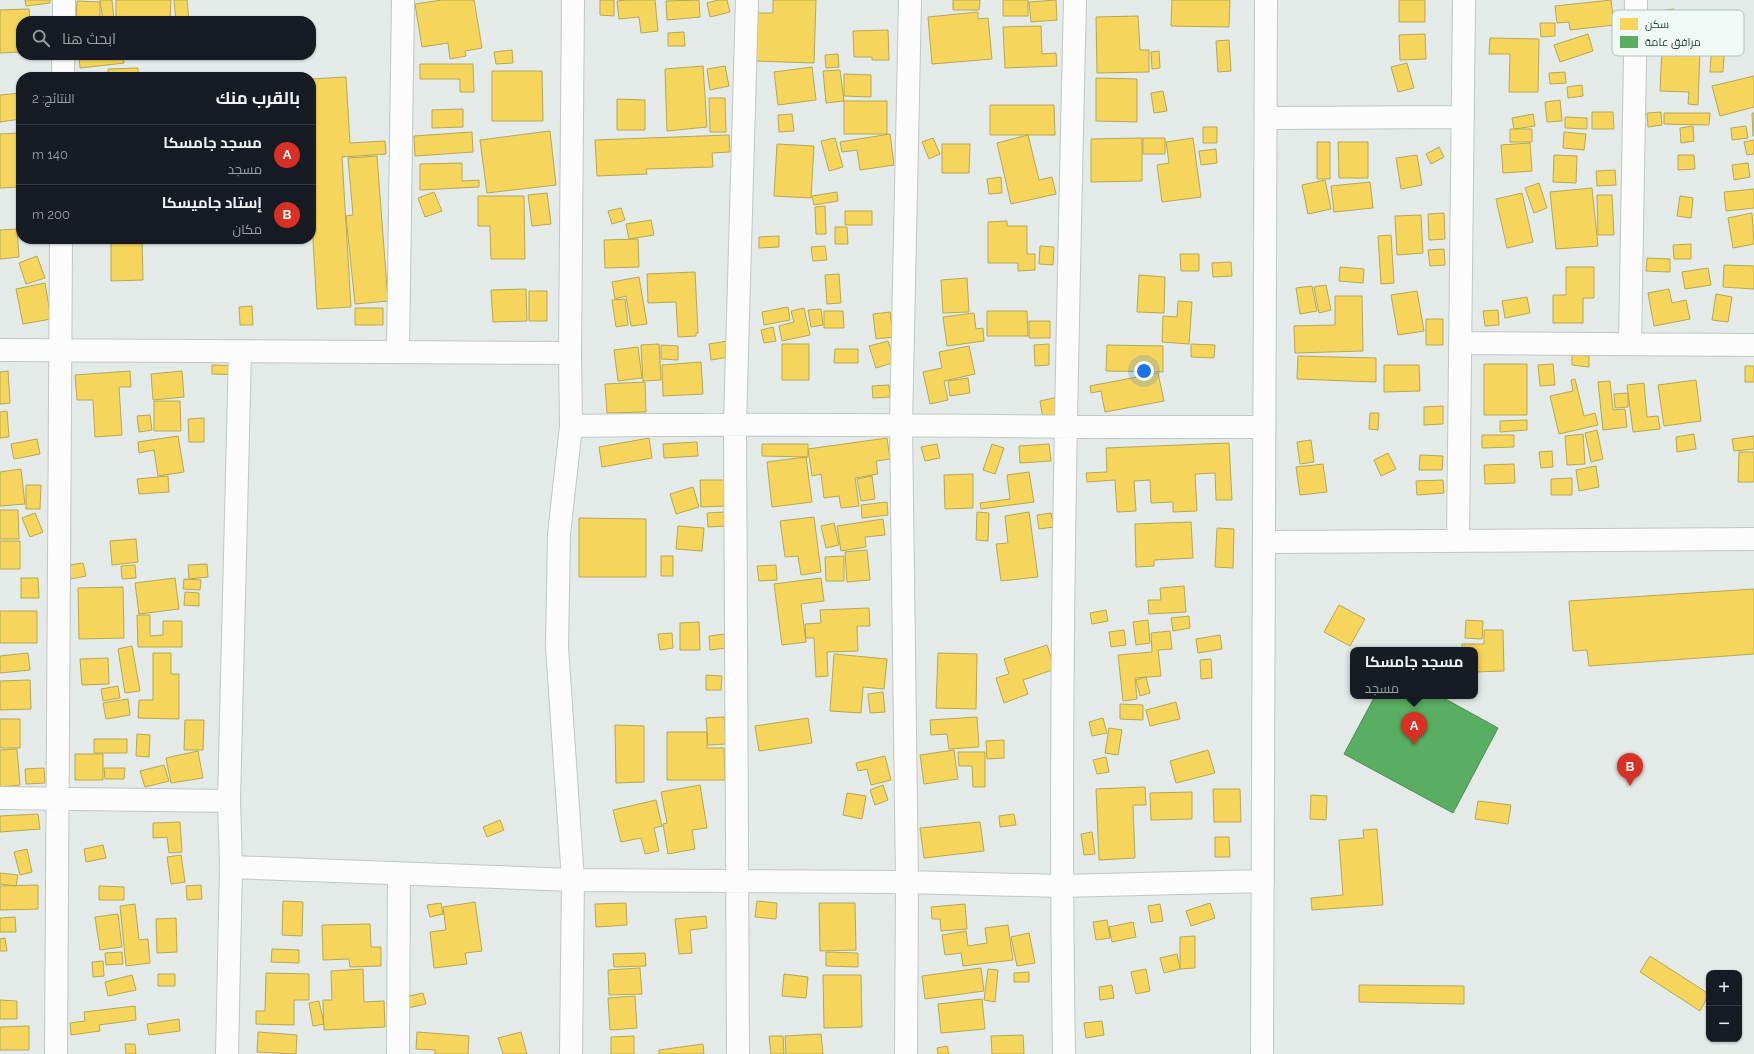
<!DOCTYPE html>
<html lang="ar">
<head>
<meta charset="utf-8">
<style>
  body { margin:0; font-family:Raleway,Cairo,sans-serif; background:#242831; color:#f1f3f6; direction:rtl }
  .controls { position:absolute; right:12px; bottom:12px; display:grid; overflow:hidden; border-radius:8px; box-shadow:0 1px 3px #0004 }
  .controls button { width:36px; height:36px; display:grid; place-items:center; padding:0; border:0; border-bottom:1px solid #363941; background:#171b24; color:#f1f3f6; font:20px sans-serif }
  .you { position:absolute; left:1144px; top:371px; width:14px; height:14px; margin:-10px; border:3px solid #fff; border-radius:50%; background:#1a73e8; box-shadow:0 0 0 6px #1a73e833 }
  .badge { display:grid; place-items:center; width:26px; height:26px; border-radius:50%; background:#d93025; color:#fff; font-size:13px; font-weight:700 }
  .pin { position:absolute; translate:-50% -33px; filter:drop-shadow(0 1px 2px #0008) }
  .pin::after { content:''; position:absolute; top:21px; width:14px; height:12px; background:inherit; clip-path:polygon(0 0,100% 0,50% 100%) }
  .popup { position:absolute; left:1350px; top:647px; width:128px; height:52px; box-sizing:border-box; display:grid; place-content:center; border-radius:8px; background:#171b24; filter:drop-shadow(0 1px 3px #0005); font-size:13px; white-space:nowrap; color:#9ea1a6 }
  .popup b { font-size:15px; color:#f1f3f6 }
  .popup::after { content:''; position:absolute; left:50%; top:100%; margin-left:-8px; border:8px solid transparent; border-top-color:#171b24 }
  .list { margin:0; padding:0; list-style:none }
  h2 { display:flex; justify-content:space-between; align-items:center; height:52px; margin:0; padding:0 16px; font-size:17px }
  h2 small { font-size:13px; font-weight:400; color:#9ea1a6 }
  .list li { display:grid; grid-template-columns:26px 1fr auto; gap:12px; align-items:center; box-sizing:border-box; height:60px; padding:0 16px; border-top:1px solid #363941 }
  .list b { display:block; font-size:15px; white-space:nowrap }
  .list p { margin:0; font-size:13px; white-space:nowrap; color:#9ea1a6 }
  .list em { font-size:13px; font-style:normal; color:#9ea1a6 }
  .icon { flex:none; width:22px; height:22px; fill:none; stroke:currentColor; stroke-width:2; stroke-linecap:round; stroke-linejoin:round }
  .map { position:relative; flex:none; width:1754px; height:1054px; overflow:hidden; direction:ltr }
  .search { position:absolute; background:#171b24; box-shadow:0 1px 3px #0004; left:16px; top:16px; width:300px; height:44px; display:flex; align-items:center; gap:10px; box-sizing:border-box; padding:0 14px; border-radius:16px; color:#9ea1a6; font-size:15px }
  .panel { position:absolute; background:#171b24; box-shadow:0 1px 3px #0004; left:16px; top:72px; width:300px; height:172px; border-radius:16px; direction:rtl }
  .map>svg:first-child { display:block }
</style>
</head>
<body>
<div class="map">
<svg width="1754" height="1054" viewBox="0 0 1754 1054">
  <rect width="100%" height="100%" fill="#e3eae7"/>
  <path fill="#f6d55c" stroke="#b5a851" d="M25 0H50V3L26 6Z
    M100 0H112L114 21H103Z
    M116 0H171L170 21H116Z
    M174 0H187L189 21H176Z
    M442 0H474L482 48 465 51 466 56 450 59 448 43 422 47 415 4Z
    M600 0H614V16L600 15Z
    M627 0H655L658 31 641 33 639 17 619 19 617 1Z
    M699 0 700 17 667 20 666 1Z
    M718 0H727L730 12 710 17 707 3Z
    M773 0H816L814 63 754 61 755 13H773Z
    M953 0H980L979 10H953Z
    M1003 0H1028V16H1003Z
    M1056 0 1057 20 1031 22 1029 2Z
    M1172 0H1230L1229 27 1171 26Z
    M1399 0H1425V22H1399Z
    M1611 0 1614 25 1570 30 1569 22 1557 23 1555 6Z
    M77 1 100 2V21H76Z
    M29 9 30 21H21V52L0 53V10Z
    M1674 9 1676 25 1660 26 1658 11Z
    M978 12V19L988 18 992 59 932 64 928 17Z
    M1138 16 1140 50H1149V72L1097 73 1096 17Z
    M1540 23H1555V36L1541 37Z
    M1041 26 1042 54 1056 53 1057 66 1005 68 1003 27Z
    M888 30 889 60H872V57H854L853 31Z
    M684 32 685 46H668V33Z
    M1425 34 1426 59 1400 60 1399 35Z
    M1588 34 1593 51 1560 62 1554 45Z
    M1490 38 1539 39 1538 92H1509L1510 54H1489Z
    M1229 40 1231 71 1218 72 1216 41Z
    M1707 40H1731V53H1707Z
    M1662 48 1700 50 1698 105 1688 104 1689 92 1660 91Z
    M512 50 513 63 496 64 494 52Z
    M1159 51 1160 68 1152 69 1151 52Z
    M838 54 839 67 826 68 825 55Z
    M79 55H123L124 63 80 68Z
    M174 55H194L174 58Z
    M1711 55 1724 56 1723 72H1710Z
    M1407 63 1414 88 1398 92 1391 67Z
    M420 64H473L474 92H460V79H420Z
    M703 66 707 127 667 131 665 69Z
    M725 66 729 86 710 90 707 69Z
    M812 67 816 100 778 105 774 72Z
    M138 68V77H108V69Z
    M840 70 844 101 826 103 823 71Z
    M492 71H542L543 121H492Z
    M1565 72 1566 83 1550 84 1549 73Z
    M844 74 871 75V97L844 96Z
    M1754 76V107L1720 116 1712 86Z
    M346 77 350 143 385 141 386 154 342 157 351 307 317 309 311 206V79Z
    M1096 78 1137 79V122L1096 121Z
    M1582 85 1583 96 1568 98 1567 87Z
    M1163 91 1167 111 1154 113 1151 93Z
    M21 93V119L0 122V95Z
    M709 98H725L726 132H710Z
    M617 99 645 100V130H617Z
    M1560 100 1562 121 1547 122 1545 102Z
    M844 101H887V134H844Z
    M990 105H1054L1055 135H990Z
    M463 109V127L432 128V110Z
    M1592 112H1613L1614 129H1592Z
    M1661 112 1662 125 1648 127 1647 113Z
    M1664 113H1710L1709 125 1664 124Z
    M1752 113H1754V136H1753Z
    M792 114 794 131 779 132 778 115Z
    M1533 114 1535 126 1514 129 1512 118Z
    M1565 117 1587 118V129L1565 128Z
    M1693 126 1694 141 1681 143 1680 128Z
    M1746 126 1748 138 1732 140 1731 128Z
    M1203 127H1217V143H1203Z
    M1510 129H1532V142H1510Z
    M550 131 556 185 487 193 480 140Z
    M472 132 473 152 415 156 414 136Z
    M1564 132 1586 134 1584 150 1563 148Z
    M21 133V187L0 188V134Z
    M890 134 894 165 860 170 857 150 842 152 840 142Z
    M729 135 730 152 712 153 713 167 646 169 647 174 597 176 595 140Z
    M1028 135 1039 180 1052 177 1056 194 1011 204 997 143Z
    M835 138 843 167 829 171 821 141Z
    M933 138 940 154 929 159 922 142Z
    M1142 138V181L1091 182V139Z
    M1143 138H1165V154H1143Z
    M1193 138 1201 197 1162 202 1157 165 1169 163 1166 142Z
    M1754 140V154L1747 155 1744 142Z
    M1317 142H1330V179H1317Z
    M1338 142H1368V178H1339Z
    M1530 143 1532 171 1503 173 1501 145Z
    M777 144 814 146 811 198 774 196Z
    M942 144H970L969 173H942Z
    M1439 147 1444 157 1431 164 1426 154Z
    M1216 149 1217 163 1201 165 1199 151Z
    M1417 155 1422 185 1401 189 1396 158Z
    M1554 155 1577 156 1576 183 1553 182Z
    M1678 155H1694L1695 169 1678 170Z
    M377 156 388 301 355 304 346 216 353 215 348 158Z
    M462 163V181L479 180V187L420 190V164Z
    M1748 163 1750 177 1734 180 1732 165Z
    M1615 170 1616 185 1597 186 1596 171Z
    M1001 177 1002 193 989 194 987 179Z
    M1325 180 1331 209 1308 214 1302 185Z
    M1370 182 1373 208 1334 212 1331 186Z
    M1539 183 1547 208 1534 213 1525 188Z
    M1592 188 1598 246 1556 249 1550 192Z
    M1754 189V208L1726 211 1724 192Z
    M434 192 442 211 425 217 418 198Z
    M837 192 838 201 814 205 812 196Z
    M547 193 551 224 532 226 528 195Z
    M1522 193 1533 242 1507 248 1496 199Z
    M1597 195H1612L1614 235H1598Z
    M478 196H524L525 259H491L490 226H478Z
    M1680 196 1693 198 1691 218 1677 216Z
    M825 206 826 234H816L815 207Z
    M621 208 625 220 612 224 608 211Z
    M845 211H872V225H845Z
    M1444 213 1445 239 1429 240 1428 214Z
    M1752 213 1754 244 1733 248 1728 218Z
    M1421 215 1423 253 1397 255 1395 216Z
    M651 220 654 235 629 239 626 224Z
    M1007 221V226H1027V254H1035V270L1018 271V263H988V222Z
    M835 227H847L848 244H835Z
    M17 229 19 257 0 259V230Z
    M1391 235 1394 283 1381 284 1378 236Z
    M779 236V247L759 248V237Z
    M111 239H142L143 280 111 281Z
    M638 239 639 267 605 268 604 240Z
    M1691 244V259H1674L1673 245Z
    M825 246 827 260 813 261 811 247Z
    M1040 246 1054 247 1053 265 1039 264Z
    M1444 249 1445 265 1430 266 1428 250Z
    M1180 254H1199V271H1181Z
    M37 256 45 278 26 284 19 263Z
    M1647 258 1670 259V272L1646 271Z
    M1231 262 1232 276 1213 277 1212 263Z
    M1724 265 1754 266V289L1723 287Z
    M1340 267 1364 269 1363 283 1339 281Z
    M1566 267H1594V298H1583V323H1553V295H1566Z
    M1708 268 1711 285 1685 289 1682 272Z
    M695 272 698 333H696V336L678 337 676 302 648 303 647 274Z
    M839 274 841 303 827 304 825 275Z
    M1139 275 1165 277 1164 313 1137 312Z
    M639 277 647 324 631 326 626 296 615 299 612 282Z
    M967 278 969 312 943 313 941 280Z
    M45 283 51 319 23 324 16 289Z
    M1326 285 1331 310 1319 313 1314 287Z
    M1312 286 1317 311 1300 314 1296 288Z
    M526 289 527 321 493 322 491 290Z
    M1669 289 1672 303 1686 300 1690 319 1654 326 1648 293Z
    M529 291H547V321H529Z
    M1417 291 1424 331 1398 335 1391 295Z
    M1716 294 1732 297 1728 322 1712 320Z
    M1335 296H1362L1363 351 1295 353 1294 326 1335 325Z
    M1527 297 1530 313 1505 318 1502 301Z
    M625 299 628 325 616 327 612 300Z
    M1178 301 1192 302 1189 344 1162 342 1163 316 1177 317Z
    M252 306 253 325H240L239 307Z
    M788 307 790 320 764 325 762 312Z
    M355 308H383V325H355Z
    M804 308 810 335 782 341 779 326 794 322 791 311Z
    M821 309 823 325 811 327 808 310Z
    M1498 310 1499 325 1485 326 1483 311Z
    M824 311H843L844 328H824Z
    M987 311H1027L1028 336H987Z
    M890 312 893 337 876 339 873 314Z
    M974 313 976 329 983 328 984 341 947 346 943 317Z
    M1426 319H1443V345H1426Z
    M1029 321H1050V338H1029Z
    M773 327 776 341 764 343 761 330Z
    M727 341 729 357 711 360 709 344Z
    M888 341 895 362 876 368 869 346Z
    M659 344 661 380 643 381 641 345Z
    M782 344H809V380H782Z
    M1049 344V365L1035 366 1034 345Z
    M1191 344 1215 345 1214 358 1191 357Z
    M661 345 678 346V360L661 359Z
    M1107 345 1163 346V372L1106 371Z
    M969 346 975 374 944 381 948 400 930 404 923 372 942 368 939 352Z
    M638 347 642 378 618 381 614 350Z
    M835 349H858V363H834Z
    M1572 355 1589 356V367L1572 365Z
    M1298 356 1376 358V382L1297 379Z
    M701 362 703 394 663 396 662 365Z
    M1484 364H1527V415H1484Z
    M1553 364 1555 385 1540 386 1538 365Z
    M212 365 246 366V375L212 374Z
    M1384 365H1419L1420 391 1384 392Z
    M1745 366H1754V382H1745Z
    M8 371 10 403 0 404V372Z
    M130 371 131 387H119L122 435 95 437 93 400H77L75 375Z
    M182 371 184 397 153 400 151 374Z
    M1158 373 1164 401 1105 412 1101 391 1091 393 1090 386Z
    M968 378 970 393 950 396 948 381Z
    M1575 379 1584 416 1595 413 1598 425 1559 434 1550 396 1573 391 1571 380Z
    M1696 380 1701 421 1664 426 1658 385Z
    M1610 381 1613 410 1625 409 1627 427 1603 430 1598 382Z
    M645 382 646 412 607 413 605 384Z
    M1644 383 1647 417 1658 416 1660 429 1633 432 1627 385Z
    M889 385 890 397 873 398 872 386Z
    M1628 393V407L1615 408 1614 394Z
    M1058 397 1062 415 1043 419 1040 401Z
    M154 401H180L181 431H154Z
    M1443 406V424L1424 425V407Z
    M7 411 9 437 0 438V412Z
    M1370 413H1379L1378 430 1369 429Z
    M150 415 152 430 139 432 137 416Z
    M204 418V442H189L188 419Z
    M1527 420V430L1500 432V421Z
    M1597 430 1603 459 1591 462 1585 433Z
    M1583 434 1585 464 1567 465 1565 436Z
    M1694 434 1696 449 1677 452 1676 437Z
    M1482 435H1514V447L1482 448Z
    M178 436 184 472 158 476 154 450 139 453 138 442Z
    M1754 436V449L1734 451 1732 439Z
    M649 438 652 458 602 467 599 447Z
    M887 438 890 459 876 461 878 474 855 478 859 506 841 508 839 496 824 498 821 474 812 476 808 449Z
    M37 439 40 454 14 459 11 444Z
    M1311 440 1314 462 1300 464 1297 442Z
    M697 442 698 456 664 458 663 444Z
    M1229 443 1232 500H1216L1215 473 1195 474 1197 511 1173 512V502L1151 503 1150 480 1134 481 1136 511 1117 512 1115 480 1087 482 1086 473 1107 472 1106 448Z
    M762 444H808V457L762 456Z
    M937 444 940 458 925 461 921 447Z
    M992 444 1004 448 995 474 983 470Z
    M1049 444 1051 461 1020 463 1019 446Z
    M1552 451 1553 467 1541 468 1539 452Z
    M1739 452H1754V482H1738Z
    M1388 453 1396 469 1381 476 1374 460Z
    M1420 455 1443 456 1442 470H1419Z
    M806 457 812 502 772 507 767 462Z
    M1323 464 1327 492 1300 495 1296 467Z
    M1514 464 1515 483 1485 484 1484 465Z
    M1596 466 1599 487 1579 491 1576 470Z
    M21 469 25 504 0 506V472Z
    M1029 472 1034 502 981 509 980 503 1010 499 1007 475Z
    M973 474V508L945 509 944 475Z
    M168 476 169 492 139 494 137 479Z
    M872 476 875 499 861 501 857 479Z
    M1572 478V495H1551V479Z
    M700 480H725L726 506 701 507Z
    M1443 480 1444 493 1417 495 1416 481Z
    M26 485H41L40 509H26Z
    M693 487 699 507 676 514 670 494Z
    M887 502 888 515 862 518 861 505Z
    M0 510H18L19 539H0Z
    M725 512 726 526 708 527 707 513Z
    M977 512 989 513 988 541 976 540Z
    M1029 512 1038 577 1001 581 996 544 1008 543 1005 516Z
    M35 513 43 532 30 537 22 518Z
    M1051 513 1054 527 1039 529 1037 515Z
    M814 517 821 572 801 575 798 556 785 557 780 521Z
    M579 518 646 519V577H579Z
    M883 519 885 535 865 537 866 547 841 551 837 526Z
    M1191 522 1193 558 1154 560V566L1136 567 1135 524Z
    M834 523 839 545 826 548 821 526Z
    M678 526 704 528 702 551 676 549Z
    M1217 528 1234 529 1233 568 1215 567Z
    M136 539 138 562 112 565 110 541Z
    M0 541H20V569H0Z
    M867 550 870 580 847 582 845 552Z
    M661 556H673V576H661Z
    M844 556V581H826L825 557Z
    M83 563 86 576 71 579 69 565Z
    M207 564 208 577 189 579 188 565Z
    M135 565 136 578 122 579 121 566Z
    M776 565 777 580 759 581 757 566Z
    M21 578H38L39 598H21Z
    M175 578 179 609 139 614 135 583Z
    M821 578 824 601 801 604 806 642 782 645 774 584Z
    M184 579 201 580 200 590 183 589Z
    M1184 586 1186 612 1149 614 1148 600H1161L1160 588Z
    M123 587 124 638 79 639 78 588Z
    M1754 589V654L1589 666 1587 650 1573 651 1569 601Z
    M185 592 199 593V606L184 605Z
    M1339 605 1365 619 1350 646 1324 632Z
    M869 608 870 626H857L858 651 827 652 828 676 816 677 814 638H806L805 624 821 623 820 610Z
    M1106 610 1108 621 1092 624 1090 613Z
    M0 611H37V643H0Z
    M137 615H150V636L163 635V621H182V647H138Z
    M1189 616 1190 628 1173 631 1171 618Z
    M1148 620 1150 643 1136 645 1133 622Z
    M1466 620 1483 621 1482 639 1465 638Z
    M699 622 700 650H680V623Z
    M1124 630 1126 645 1111 647 1109 632Z
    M1484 630H1503L1504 671 1475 672V650H1462V644H1484Z
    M1170 631 1172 649 1158 650 1161 676 1135 678 1137 699 1123 701 1118 655 1152 652 1151 633Z
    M672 633 673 648 660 650 658 634Z
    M725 634 726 648 710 650 709 636Z
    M1220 635 1222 649 1198 653 1196 639Z
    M1047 645 1055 669 1023 680 1028 694 1004 703 996 678 1009 674 1004 659Z
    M132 646 140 691 125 693 118 649Z
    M28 653 30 670 0 673V656Z
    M153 653H171V674H179V719L138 718 139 700H153Z
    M938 653 977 654 976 709 936 708Z
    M834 654 887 659 884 689 863 687 861 713 830 711Z
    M108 658 109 684 82 685 80 659Z
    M1211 659 1212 678 1201 679 1200 660Z
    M706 675 722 676 721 690H706Z
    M1146 677 1150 693 1140 696 1136 680Z
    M30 680 31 709 0 710V681Z
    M118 686 120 698 103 701 101 689Z
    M883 692 885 712 870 713 868 694Z
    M128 699 130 715 106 719 103 703Z
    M1176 702 1180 719 1150 726 1146 710Z
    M1120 704 1143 705V720L1120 719Z
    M724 717 726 744 708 745 706 718Z
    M977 717 979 747 949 749 947 734 931 735 930 720Z
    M808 718 812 743 759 751 755 726Z
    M1103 718 1107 733 1092 736 1089 722Z
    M0 719H20V748H0Z
    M185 720H204L203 750H184Z
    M615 725 644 726V782L616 783Z
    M1109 728 1122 730 1118 755 1105 753Z
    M667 732H707V748H724L725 780H667Z
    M137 734 150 735 149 757 136 756Z
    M94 739H127V753H94Z
    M1004 740V758L987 759 986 741Z
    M17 749 20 785 0 787V750Z
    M954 750 958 779 924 784 920 755Z
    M1208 750 1215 773 1176 783 1170 761Z
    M198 751 203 778 171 783 166 758Z
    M958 752H985V787H973L972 766H959Z
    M75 754H103V780H75Z
    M885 756 891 780 871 785 867 769 858 771 856 763Z
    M1106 757 1109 772 1097 774 1093 760Z
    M164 765 169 781 145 787 140 771Z
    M44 768 45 783 26 784 25 769Z
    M104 768H125L124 779H105Z
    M700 785 707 828 692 830 695 849 668 854 663 824 667 823 661 792Z
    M883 785 888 800 875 805 870 790Z
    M1145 787 1146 805H1133L1135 858 1099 860 1096 789Z
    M1213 789H1240L1241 822H1214Z
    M1192 792V819L1151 820 1150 793Z
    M847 793 866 796 862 819 843 815Z
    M1311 795 1327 796 1326 820 1310 819Z
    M656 800 662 826 654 828 659 851 645 854 641 838 621 842 613 810Z
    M1478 801 1511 805 1508 824 1475 819Z
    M38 814 40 829 0 832V816Z
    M1014 814 1016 825 1000 827 999 816Z
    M500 820 504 830 487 837 483 827Z
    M180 822 182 852 169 853 167 837 153 838V823Z
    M980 822 984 851 924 858 920 828Z
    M1377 829 1383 905 1312 910 1311 898 1343 895 1339 840 1364 838 1363 830Z
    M1092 832 1095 854 1084 855 1081 834Z
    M1215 837H1229L1230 857H1215Z
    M103 845 106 858 86 862 84 849Z
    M27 849 32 872 20 875 14 852Z
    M181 855 185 882 171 884 167 857Z
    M0 873 18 875 16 886 0 884Z
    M38 885V909L0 910V886Z
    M201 885 202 899 187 900 186 886Z
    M99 886 124 887V900H99Z
    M283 901 303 902 302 936 282 935Z
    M757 901 777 903 776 919 755 917Z
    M475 902 482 951 465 953 467 964 434 968 430 932 446 930 443 907Z
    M441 903 443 914 430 917 427 905Z
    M626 903 627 925 596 927 595 904Z
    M819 903H855L856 950 820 951Z
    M1210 903 1215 918 1191 926 1186 911Z
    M135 904 139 940 148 939 150 963 126 966 120 906Z
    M965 904 967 929 941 931 940 919H932L931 907Z
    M1160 904 1163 921 1151 923 1148 906Z
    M118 914 122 947 100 950 95 917Z
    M706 916 707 928 690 930 692 953 679 954 675 919Z
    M15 917 16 932H0V918Z
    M176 918 177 952 157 953 156 919Z
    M1107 920 1110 938 1096 940 1093 922Z
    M1133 922 1136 937 1112 942 1109 927Z
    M370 924 371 947H381V966L350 967 349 959 323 960 322 925Z
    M1008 925 1013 960 963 966 961 953 945 955 942 935 966 931 968 946 987 943 985 928Z
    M1029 933 1035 963 1017 966 1011 937Z
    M1195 936V968L1180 969V937Z
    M5 938 7 951H0V939Z
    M272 949 299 950V963L271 962Z
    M122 952 123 964 106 965 105 953Z
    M826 952 858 953V967L826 966Z
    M645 953 646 966 614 967 613 954Z
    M1177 954 1180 969 1164 973 1160 958Z
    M1650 956 1709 994 1700 1011 1640 972Z
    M103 961 104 976 93 977 92 962Z
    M640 968 642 994 609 995 608 970Z
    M981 968 984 991 925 999 922 976Z
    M363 969 364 1002 384 1001 385 1027 324 1030 323 1000H332L331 971Z
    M988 969 998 970 995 1002 984 1000Z
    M1146 969 1150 991 1136 994 1131 972Z
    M1029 972V982H1014V973Z
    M266 973 309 974V1000H294V1025L256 1024V1011H265Z
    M158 974H175V986H158Z
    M784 974 808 977 806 998 782 996Z
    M132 975 136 990 108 996 105 982Z
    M823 975H861L862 1027 824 1028Z
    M1112 985 1114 998 1100 1000 1099 987Z
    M1359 985 1464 986V1004L1359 1002Z
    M423 993 426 1004 408 1008 405 997Z
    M635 996 637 1028 610 1030 608 998Z
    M982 999 985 1029 941 1033 938 1004Z
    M0 1000 17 1001V1019H0Z
    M319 1001 324 1024 313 1026 309 1003Z
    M135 1006 136 1020 99 1025 100 1031 71 1035 70 1023 85 1021 84 1012Z
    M179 1019 180 1031 149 1035 147 1024Z
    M1102 1021 1104 1035 1086 1038 1084 1023Z
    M29 1026V1050H0V1027Z
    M258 1032 297 1035 296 1054 257 1052Z
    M417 1032 469 1036 468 1054H435V1050L416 1049Z
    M521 1032 527 1054H503L498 1038Z
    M821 1034 823 1054H786L785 1036Z
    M1023 1035 1024 1054H992L991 1036Z
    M634 1036V1054H611V1037Z
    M769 1036H783L784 1054H771Z
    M125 1044H135L136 1054H126Z
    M703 1044 704 1054H659V1050Z
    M947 1046 949 1054H938L937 1048Z"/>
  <path fill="#5aae61" stroke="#488d54" d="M1375 696H1440L1498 728 1453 813 1344 754Z"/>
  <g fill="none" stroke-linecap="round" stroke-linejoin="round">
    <g stroke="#c0c7c4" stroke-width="24">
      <path id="minor" d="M64 21V0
        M63 77V55
        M1266 118 1463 117
        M1462 343 1754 345
        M1630 344 1636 0
        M0 350 570 353
        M398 352 403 0
        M571 426C802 422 1033 428 1264 427
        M1458 540 1464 0
        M1265 542 1754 539
        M0 798 229 801
        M231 867 573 880 907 882 1061 886 1263 881
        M56 1054 61 239
        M227 1054 231 867 229 801 240 351
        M398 1054 399 874
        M571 1054 573 880 557 647 559 534 571 426 570 353 573 0
        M738 1054 735 423 747 0
        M906 1054 907 882 901 425 910 0
        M1064 1054C1058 703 1067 351 1075 0
        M1262 1054 1266 0"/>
    </g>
    <use href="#minor" stroke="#fbfcfb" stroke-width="22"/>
  </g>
  <rect x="1612" y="10" width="132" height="46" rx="6" fill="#f0f9f5" stroke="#b1c1bc" stroke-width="1"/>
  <rect x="1620" y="18" width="18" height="12" fill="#f6d55c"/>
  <rect x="1620" y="36" width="18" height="12" fill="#5aae61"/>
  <g font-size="11" fill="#1e3f36">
    <text x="1645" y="28">سكن</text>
    <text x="1645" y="46">مرافق عامة</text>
  </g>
</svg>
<div class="controls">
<button>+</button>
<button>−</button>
</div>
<div class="you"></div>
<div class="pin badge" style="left:1414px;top:745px">A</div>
<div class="popup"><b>مسجد جامسكا</b>مسجد</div>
<div class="pin badge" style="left:1630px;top:786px">B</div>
<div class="search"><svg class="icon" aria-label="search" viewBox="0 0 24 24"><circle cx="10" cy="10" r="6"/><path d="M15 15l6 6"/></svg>ابحث هنا</div>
<section class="panel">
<h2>بالقرب منك<small>النتائج: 2</small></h2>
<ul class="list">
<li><span class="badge">A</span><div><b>مسجد جامسكا</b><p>مسجد</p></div><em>140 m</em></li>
<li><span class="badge">B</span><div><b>إستاد جاميسكا</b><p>مكان</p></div><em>200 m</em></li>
</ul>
</section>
</div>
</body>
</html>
